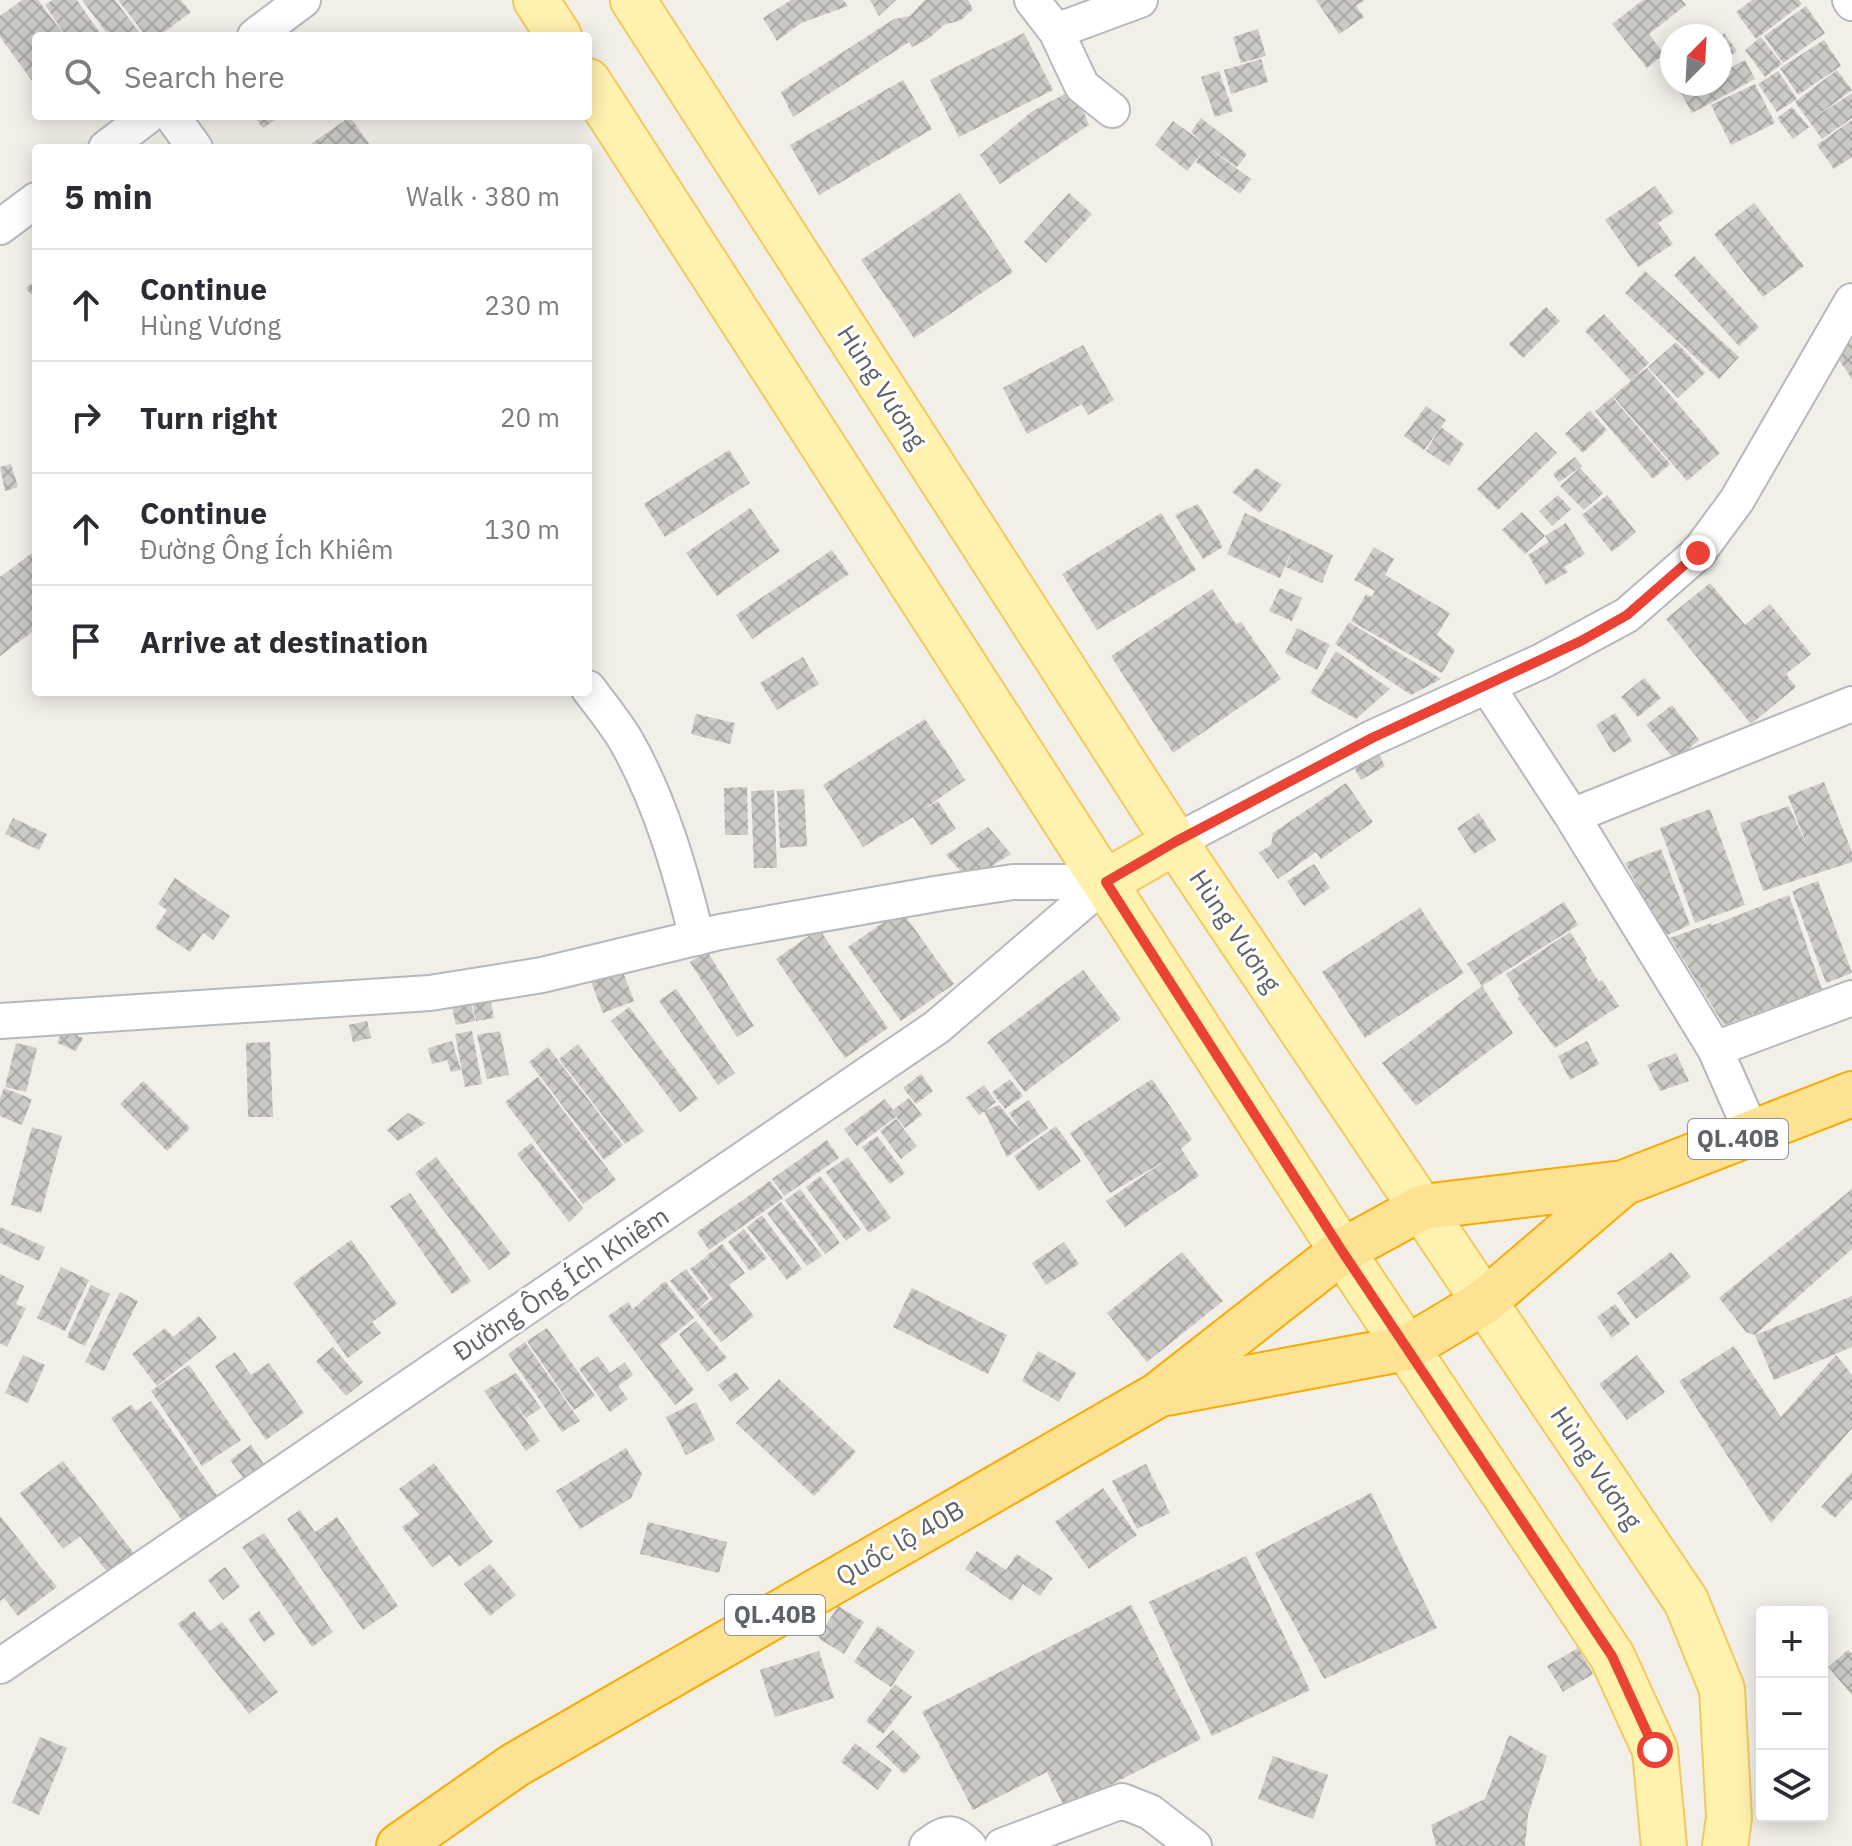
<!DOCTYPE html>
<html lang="en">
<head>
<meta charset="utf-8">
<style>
  body { margin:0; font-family:"IBM Plex Sans",sans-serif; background:#f2f2f3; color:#2b2b33 }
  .controls { position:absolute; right:24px; bottom:24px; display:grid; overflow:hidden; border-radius:8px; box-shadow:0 4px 20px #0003 }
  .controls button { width:72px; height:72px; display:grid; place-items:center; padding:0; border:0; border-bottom:2px solid #e1e1e2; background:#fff; color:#2b2b33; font:40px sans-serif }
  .compass { position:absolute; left:1660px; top:24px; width:72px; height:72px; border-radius:50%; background:#fff; box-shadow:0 4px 20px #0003; rotate:24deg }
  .stop { position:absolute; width:24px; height:24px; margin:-18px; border:6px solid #ea4335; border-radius:50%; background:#fff }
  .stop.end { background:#ea4335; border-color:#fff; box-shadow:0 2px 8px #0008 }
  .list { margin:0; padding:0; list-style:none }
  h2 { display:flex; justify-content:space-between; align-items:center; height:104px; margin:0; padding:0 32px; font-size:34px }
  h2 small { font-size:26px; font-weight:400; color:#7c7c81 }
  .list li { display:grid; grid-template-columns:52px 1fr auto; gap:24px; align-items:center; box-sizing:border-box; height:112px; padding:0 32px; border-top:2px solid #e1e1e2 }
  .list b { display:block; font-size:30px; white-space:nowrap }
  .list p { margin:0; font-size:26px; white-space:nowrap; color:#7c7c81 }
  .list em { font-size:26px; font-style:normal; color:#7c7c81 }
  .icon { flex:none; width:44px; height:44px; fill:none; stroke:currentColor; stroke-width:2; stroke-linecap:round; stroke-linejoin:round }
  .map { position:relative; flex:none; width:1852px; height:1846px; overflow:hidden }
  .search { position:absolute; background:#fff; box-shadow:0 4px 20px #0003; left:32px; top:32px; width:560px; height:88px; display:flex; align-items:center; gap:20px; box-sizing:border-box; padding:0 28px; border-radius:8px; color:#7c7c81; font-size:30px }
  .panel { position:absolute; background:#fff; box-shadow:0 4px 20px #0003; left:32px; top:144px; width:560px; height:552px; border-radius:8px }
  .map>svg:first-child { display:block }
</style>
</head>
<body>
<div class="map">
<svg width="1852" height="1846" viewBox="0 0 1852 1846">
  <defs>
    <pattern id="building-cross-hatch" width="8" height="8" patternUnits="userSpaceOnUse" patternTransform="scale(2)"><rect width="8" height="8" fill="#cccac5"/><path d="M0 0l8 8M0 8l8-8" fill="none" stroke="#a9a8a4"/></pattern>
  </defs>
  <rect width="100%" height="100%" fill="#f1efe8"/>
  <path fill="url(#building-cross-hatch)" d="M22 0H38L65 36H36V86L0 37V16Z
    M52 0H77L102 36H66L45 5Z
    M82 0H115L142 36H109Z
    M118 0H181L191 12 159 36H146Z
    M791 0H843L848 6 801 23 777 41 763 18Z
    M870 0H896L879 16Z
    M925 0H968L973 9 961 20 944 25 928 39 912 47 909 42 793 117 781 92 894 19 910 16Z
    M1316 0H1365L1356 6 1364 17 1339 34Z
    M1643 0H1682L1686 5 1649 34 1664 54 1647 68 1612 24Z
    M1752 0H1799L1802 4 1756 39 1736 12Z
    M1806 6 1825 33 1783 63 1764 36Z
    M1258 29 1266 56 1241 63 1233 37Z
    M1024 33 1053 90 959 137 930 80Z
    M1724 33 1737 51 1720 63V36Z
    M1761 37 1782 64 1765 77 1745 50Z
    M1824 40 1841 66 1798 95 1780 68Z
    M1261 59 1268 82 1231 94 1224 70Z
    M1745 60 1755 79 1692 113 1681 93 1699 84H1720V73Z
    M1837 70 1852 90 1814 118 1852 93V118L1822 139 1795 102Z
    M1219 71 1233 111 1215 117 1201 77Z
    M1778 71 1797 99 1777 112 1758 84Z
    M903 80 932 129 819 195 790 145Z
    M1673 84H1691L1680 93Z
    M1755 84 1775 123 1731 145 1711 105Z
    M1074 89 1089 125 1000 184 980 155 1031 112Z
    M1792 107 1809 127 1793 139 1777 118Z
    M254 116H281L263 128Z
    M350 117 372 148H305Z
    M1201 118 1247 154 1237 167 1206 146 1251 179 1240 194 1196 162 1204 150 1187 171 1155 145 1173 121 1202 142 1191 132Z
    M1852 120V157L1834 169 1817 145Z
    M1655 186 1674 212 1658 223 1673 244 1638 267 1605 220Z
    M960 193 1013 272 914 338 861 260Z
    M1069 193 1092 214 1046 263 1024 242Z
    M1754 203 1804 266 1763 297 1714 234Z
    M1694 256 1759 327 1739 346 1674 275Z
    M1645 271 1739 357 1719 379 1625 293Z
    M36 280V300L26 288Z
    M1546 307 1560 321 1523 358 1509 344Z
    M1604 314 1649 363 1633 378 1647 368 1720 453 1687 481 1613 396 1631 381 1585 331Z
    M1676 342 1705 373 1678 398 1648 367Z
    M1852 342V379L1835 354Z
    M1083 345 1114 400 1088 415 1082 404 1027 434 1003 388Z
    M1612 397 1670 464 1653 479 1595 411Z
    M1426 406 1446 420 1424 450 1404 436Z
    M1590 411 1607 430 1583 453 1565 434Z
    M1441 427 1464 444 1449 466 1426 451Z
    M1536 432 1557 453 1498 510 1477 489Z
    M729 450 750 483 665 537 644 504Z
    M1575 457 1582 466 1559 482 1553 474Z
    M11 464 18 487 5 491 0 467Z
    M1256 468 1282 485 1260 513 1232 492Z
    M1580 468 1603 493 1584 510 1560 486Z
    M1558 495 1571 509 1552 526 1539 511Z
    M1607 495 1636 532 1612 552 1582 515Z
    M1198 504 1223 547 1203 559 1175 515Z
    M750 508 780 551 717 596 686 553Z
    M1522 512 1545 536 1566 523 1585 554 1564 567 1568 572 1546 585 1528 555 1549 542 1545 536 1525 554 1502 530Z
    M1161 513 1196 570 1097 630 1062 574Z
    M1245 513 1333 555 1322 583 1286 567 1294 545 1280 578 1227 554Z
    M1374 547 1394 559 1385 575 1450 613 1437 635 1455 650 1442 673 1351 621 1366 594 1379 601 1372 597 1375 591 1354 580Z
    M36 550V629L0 656V577Z
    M832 550 849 574 752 639 736 615Z
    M1710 583 1745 625 1770 604 1811 654 1786 674 1796 687 1751 724 1666 619Z
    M1280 588 1302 598 1292 621 1269 611Z
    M1212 589 1236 624 1241 622 1281 679 1173 753 1111 656Z
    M1349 622 1441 679 1411 695 1335 644Z
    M1297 628 1330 645 1317 670 1285 653Z
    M1336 651 1390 689 1356 719 1310 693Z
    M803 657 819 684 777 710 760 683Z
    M1644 678 1661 698 1638 717 1621 697Z
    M1672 705 1699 740 1675 760 1646 725Z
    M1615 713 1632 741 1613 753 1596 725Z
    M696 714 735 723 730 744 691 734Z
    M925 719 965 780 923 810 938 801 956 829 931 845 913 817 863 847 823 785Z
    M1375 747 1385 766 1361 780 1351 762Z
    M1824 782 1852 852V862L1763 891 1740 823 1789 806 1808 848 1788 796Z
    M1346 783 1373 822 1321 859 1316 852 1278 879 1259 853 1271 845 1273 833Z
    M747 787 748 835H725L724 788Z
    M804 789 807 846 780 848 777 791Z
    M774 790 777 868H754L751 791Z
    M1710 809 1745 905 1695 923 1660 828Z
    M1479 813 1496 840 1474 854 1457 828Z
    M13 818 47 834 39 850 5 834Z
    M988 827 1011 854 969 880 946 855Z
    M1661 849 1690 925 1665 936 1625 863Z
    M1314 864 1330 888 1304 906 1287 881Z
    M175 878 230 916 213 940 203 933 190 952 155 928 167 910 158 904Z
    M1818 881 1852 973 1826 983 1792 891Z
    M1789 895 1822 989 1724 1025 1670 938 1712 923 1711 926Z
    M1564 902 1578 925 1482 986 1513 1033 1416 1106 1382 1063 1482 986 1467 964Z
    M1420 908 1464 973 1365 1038 1322 972Z
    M901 910 954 984 901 1021 848 947Z
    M819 929 888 1028 845 1058 776 959Z
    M1570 932 1587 958 1585 960 1599 982 1602 980 1619 1006 1555 1048 1517 998 1520 996 1506 974Z
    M707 951 754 1026 737 1037 690 962Z
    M484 967 494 1018 476 1021 466 971Z
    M621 967 634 1001 603 1013 590 979Z
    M1083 970 1121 1019 1025 1092 987 1042Z
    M465 975 475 1021 456 1025 446 979Z
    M676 989 735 1073 718 1085 659 1001Z
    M629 1007 698 1099 680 1112 611 1021Z
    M367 1021 371 1038 353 1042 349 1025Z
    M63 1029 83 1038 76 1051 57 1043Z
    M472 1031 482 1084 465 1087 455 1034Z
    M500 1031 509 1075 487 1079 477 1035Z
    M452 1041 461 1070 451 1072 447 1060 432 1064 428 1048Z
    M1587 1041 1599 1064 1570 1080 1558 1056Z
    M270 1042 273 1117H248L246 1043Z
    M16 1043 37 1048 26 1092 5 1087Z
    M578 1044 644 1131 625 1144 559 1059Z
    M548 1047 623 1145 604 1160 529 1062Z
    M1676 1053 1689 1081 1660 1091 1647 1065Z
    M921 1074 933 1091 916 1104 903 1088Z
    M538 1077 616 1180 583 1204 505 1102Z
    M1010 1079 1023 1096 1005 1109 992 1092Z
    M1152 1079 1192 1139 1181 1149 1199 1176 1125 1227 1106 1201 1168 1159 1110 1193 1070 1133Z
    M143 1081 190 1128 167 1151 120 1104Z
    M984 1085 996 1102 979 1115 966 1098Z
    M4 1088 32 1099 22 1125 0 1116V1099Z
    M909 1098 922 1115 905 1128 896 1117 857 1146 844 1129 885 1099 893 1110Z
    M1029 1100 1048 1128 1007 1157 984 1111 999 1105 1024 1135 1009 1113Z
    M408 1113 426 1123 398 1141 387 1130Z
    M896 1119 917 1146 901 1159 880 1131Z
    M1056 1126 1081 1161 1039 1191 1014 1156Z
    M32 1127 62 1136 41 1213 11 1205Z
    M877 1136 905 1173 890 1184 862 1147Z
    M827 1140 839 1158 784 1196 772 1179Z
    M531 1143 583 1208 569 1222 517 1154Z
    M436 1157 511 1254 489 1270 415 1173Z
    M848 1157 891 1218 869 1233 826 1172Z
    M820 1176 861 1230 846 1241 806 1187Z
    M770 1181 783 1198 709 1250 697 1232Z
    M800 1189 840 1243 825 1254 785 1200Z
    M1852 1189V1249L1755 1335 1746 1332 1719 1298Z
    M410 1193 471 1281 452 1294 390 1206Z
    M781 1202 822 1256 807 1266 767 1213Z
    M762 1215 802 1269 787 1280 747 1227Z
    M0 1227 45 1247 39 1261 0 1243Z
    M744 1229 767 1258 750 1271 728 1242Z
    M351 1240 397 1304 372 1322 381 1333 348 1358 293 1283Z
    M1064 1242 1079 1264 1046 1285 1032 1263Z
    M722 1244 745 1273 729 1285 706 1256Z
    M1182 1252 1223 1301 1147 1362 1107 1313Z
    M1671 1252 1691 1277 1636 1319 1617 1293Z
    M706 1257 754 1316 721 1342 670 1281 686 1269 709 1298 697 1311 713 1299 690 1269Z
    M61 1267 89 1280 65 1331 37 1318Z
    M0 1274 24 1286 16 1304 26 1308 7 1347 0 1343Z
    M665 1281 694 1318 660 1345 694 1390 675 1405 608 1316 628 1302 633 1309Z
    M91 1285 110 1294 85 1346 67 1337Z
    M912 1288 1007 1335 988 1374 893 1327Z
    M120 1292 138 1301 104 1371 85 1362Z
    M1852 1296V1347L1774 1380 1755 1335Z
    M1615 1304 1630 1324 1612 1338 1597 1317Z
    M199 1316 217 1338 157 1386 132 1354 165 1328 173 1337Z
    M696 1321 727 1358 707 1372 679 1334Z
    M547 1328 595 1396 574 1410 527 1341Z
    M525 1342 580 1421 562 1432 508 1354Z
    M1734 1346 1781 1417 1836 1355 1852 1375V1428L1771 1523 1679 1381Z
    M333 1347 363 1382 346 1396 316 1361Z
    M1038 1351 1076 1373 1059 1402 1022 1381Z
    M235 1352 251 1375 269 1363 304 1413 266 1440 215 1366Z
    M23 1355 45 1365 28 1403 5 1393Z
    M1637 1355 1665 1392 1627 1420 1599 1384Z
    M598 1356 610 1373 625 1362 633 1375 618 1386 628 1399 610 1412 579 1369Z
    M189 1365 241 1440 202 1466 151 1391Z
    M736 1372 749 1389 731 1402 718 1385Z
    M516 1373 541 1408 526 1418 510 1397 540 1441 526 1451 484 1391Z
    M779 1379 856 1452 814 1496 736 1423Z
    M151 1401 221 1501 185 1525 111 1418 131 1405 136 1411Z
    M696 1402 715 1440 686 1455 666 1417Z
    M251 1445 268 1470 248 1484 230 1460Z
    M626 1448 642 1474 631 1498 580 1529 556 1491Z
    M63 1461 136 1556 110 1576 80 1536 63 1549 20 1493Z
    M434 1463 493 1542 459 1567 450 1555 432 1567 402 1527 419 1515 399 1489Z
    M1146 1464 1170 1513 1137 1529 1112 1481Z
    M1852 1472V1499L1835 1518 1821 1507Z
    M1103 1488 1137 1535 1089 1569 1055 1522Z
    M1371 1493 1437 1628 1324 1679 1255 1553Z
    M300 1510 315 1532 337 1517 398 1606 363 1630 287 1519Z
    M0 1516 57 1587 18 1616 4 1598 0 1601Z
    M648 1522 727 1542 719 1573 640 1554Z
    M264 1533 333 1632 312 1647 242 1547Z
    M977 1551 1006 1570 1017 1554 1053 1578 1040 1596 1023 1584 1012 1601 965 1569Z
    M1246 1556 1310 1690 1212 1736 1149 1602Z
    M490 1564 516 1595 490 1616 464 1584Z
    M225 1567 240 1587 223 1600 208 1580Z
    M1131 1605 1201 1739 1065 1808 1047 1772 973 1810 922 1712Z
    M838 1606 864 1622 844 1654 818 1638Z
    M194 1611 210 1631 222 1622 278 1692 249 1714 178 1624Z
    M259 1611 275 1634 264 1642 248 1619Z
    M878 1626 915 1652 891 1687 854 1662Z
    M1578 1648 1593 1674 1563 1692 1547 1666Z
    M1848 1650 1852 1654V1695L1828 1667Z
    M819 1651 834 1698 775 1717 760 1670Z
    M895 1684 912 1697 883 1734 866 1721Z
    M893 1730 921 1757 904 1774 876 1747Z
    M1509 1735 1547 1756 1528 1815 1525 1846H1436L1431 1825 1485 1799Z
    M40 1737 67 1748 39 1815 12 1803Z
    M855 1743 892 1770 878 1790 841 1762Z
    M1273 1756 1328 1775 1313 1819 1258 1799Z"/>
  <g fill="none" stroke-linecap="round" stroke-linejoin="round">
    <g stroke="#b5b8bc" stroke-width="38">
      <path id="minor" d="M1032 0 1056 31 1140 0
        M1850 0 1852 3
        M1056 31 1082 86 1112 110
        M255 36 303 0
        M172 116 195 148
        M106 148 148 116
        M0 227 36 200
        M1487 686 1572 816 1715 1049 1752 1133
        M588 688C600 704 614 721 625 739 660 800 680 869 697 938
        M1572 816 1852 704
        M1175 842 1372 738 1542 661 1627 615 1698 553 1737 500 1852 301
        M0 1021 430 993 542 975 720 932 941 893 1013 882H1106
        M1715 1049 1852 998
        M0 1666 937 1027 1106 882
        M927 1846C946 1832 951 1829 969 1846
        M1002 1846 1122 1801 1150 1812 1194 1846"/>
    </g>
    <g stroke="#f2c960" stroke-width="48">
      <path id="major" d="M536 0 559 36
        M633 0 1175 842 1686 1601 1722 1689 1729 1818 1725 1846
        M588 81 1342 1251 1612 1656 1655 1750 1664 1846
        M1106 882 1175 842"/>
    </g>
    <g stroke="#f9ab00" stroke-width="48">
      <path id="highway" d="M1167 1393 1407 1348 1484 1302 1623 1183
        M399 1846 515 1765 1158 1395 1342 1251 1423 1207 1623 1183 1852 1094"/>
    </g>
    <use href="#minor" stroke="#fff" stroke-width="34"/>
    <use href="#major" stroke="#fff2af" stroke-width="44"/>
    <use href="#highway" stroke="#fde293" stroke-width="44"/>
  </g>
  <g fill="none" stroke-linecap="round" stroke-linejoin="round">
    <path stroke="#ea4335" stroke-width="10" d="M1655 1750 1612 1656 1342 1251 1106 882 1175 842 1372 738 1581 641 1627 615 1698 553"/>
  </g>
  <g text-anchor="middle" stroke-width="6" stroke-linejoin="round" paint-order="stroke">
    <g fill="#fff" stroke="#8f9295" stroke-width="2">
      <rect x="1688" y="1119" width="100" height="40" rx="6"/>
      <rect x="725" y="1595" width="100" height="40" rx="6"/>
    </g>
    <g font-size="24" font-weight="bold" fill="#5f6368">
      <text x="1738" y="1147">QL.40B</text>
      <text x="775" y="1623">QL.40B</text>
    </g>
    <g font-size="26" fill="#5f6368" stroke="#fff">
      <text transform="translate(882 387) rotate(57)" y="9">Hùng Vương</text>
      <text transform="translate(1235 931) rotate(56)" y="9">Hùng Vương</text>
      <text transform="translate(561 1284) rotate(-34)" y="9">Đường Ông Ích Khiêm</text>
      <text transform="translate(1596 1468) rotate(56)" y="9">Hùng Vương</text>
      <text transform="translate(900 1543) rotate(-30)" y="9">Quốc lộ 40B</text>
    </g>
  </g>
</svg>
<div class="controls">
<button>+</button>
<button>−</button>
<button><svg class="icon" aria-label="layers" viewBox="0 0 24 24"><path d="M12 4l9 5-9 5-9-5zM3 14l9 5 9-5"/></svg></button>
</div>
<svg class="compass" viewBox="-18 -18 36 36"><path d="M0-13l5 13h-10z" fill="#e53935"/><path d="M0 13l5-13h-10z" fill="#7c7c81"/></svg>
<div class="stop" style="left:1655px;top:1750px"></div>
<div class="stop end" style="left:1698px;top:553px"></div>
<div class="search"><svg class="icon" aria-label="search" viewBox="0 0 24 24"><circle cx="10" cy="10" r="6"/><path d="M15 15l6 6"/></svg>Search here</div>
<section class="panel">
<h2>5 min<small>Walk · 380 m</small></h2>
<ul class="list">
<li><svg class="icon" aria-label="ahead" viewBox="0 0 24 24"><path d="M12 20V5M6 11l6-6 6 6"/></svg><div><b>Continue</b><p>Hùng Vương</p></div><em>230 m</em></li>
<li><svg class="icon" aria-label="right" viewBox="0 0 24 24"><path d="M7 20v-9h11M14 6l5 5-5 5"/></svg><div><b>Turn right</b></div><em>20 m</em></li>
<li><svg class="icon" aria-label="ahead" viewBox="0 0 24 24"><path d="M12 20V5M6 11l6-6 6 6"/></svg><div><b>Continue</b><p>Đường Ông Ích Khiêm</p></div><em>130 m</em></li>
<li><svg class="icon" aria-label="arrive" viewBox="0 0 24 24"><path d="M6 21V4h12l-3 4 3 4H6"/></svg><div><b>Arrive at destination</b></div></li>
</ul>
</section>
</div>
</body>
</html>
